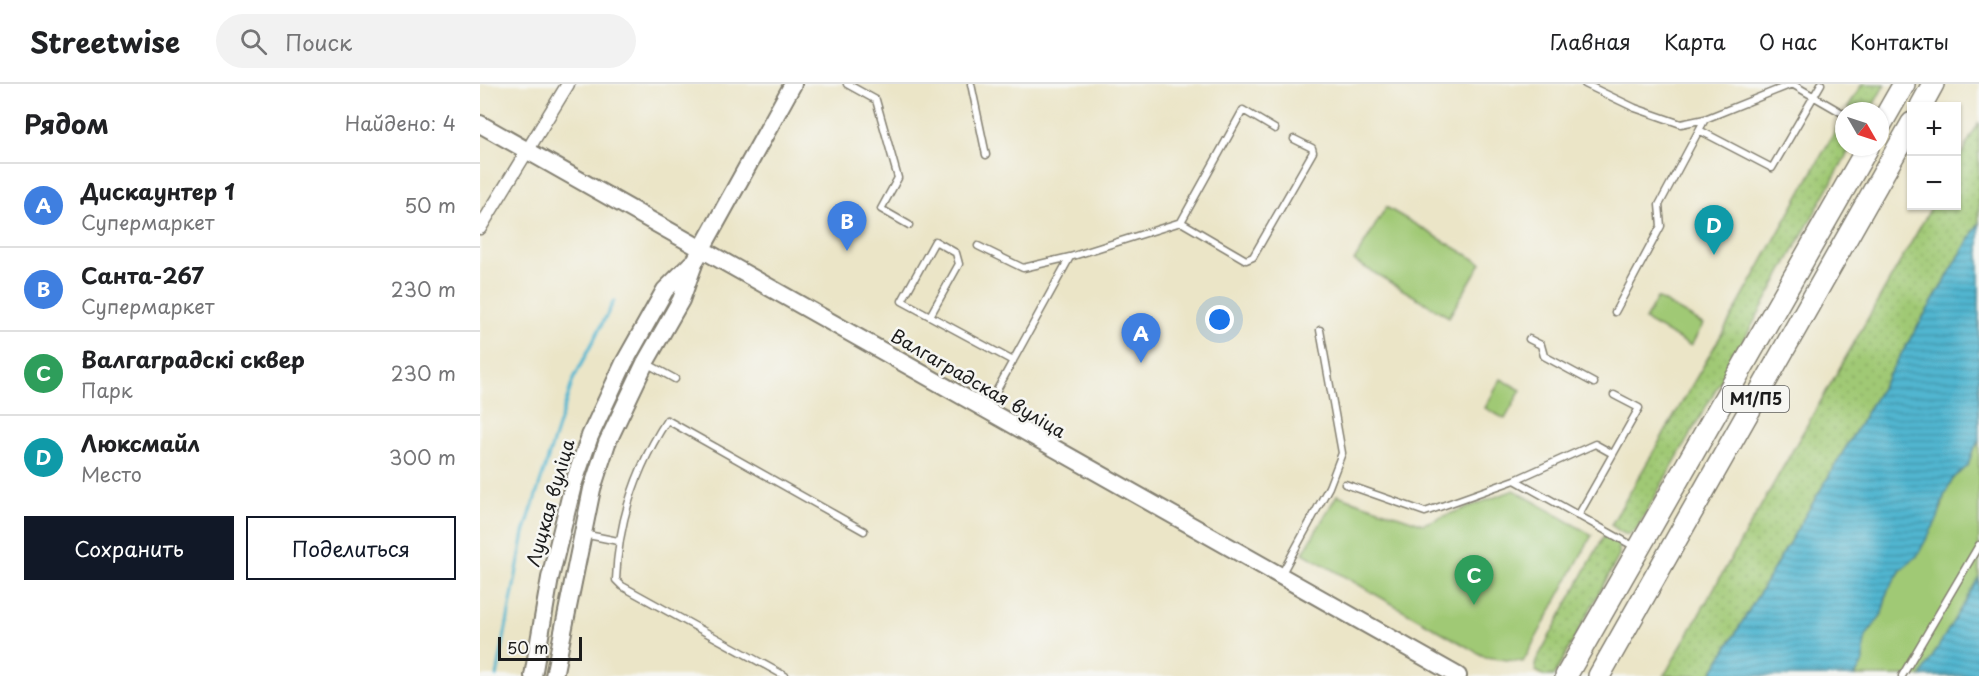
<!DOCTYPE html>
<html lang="ru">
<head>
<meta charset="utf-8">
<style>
  body { margin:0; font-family:"Playpen Sans",sans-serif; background:#f2f2f2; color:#202124 }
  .controls { position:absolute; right:18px; top:18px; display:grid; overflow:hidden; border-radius:0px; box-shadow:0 2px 4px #0004 }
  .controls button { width:54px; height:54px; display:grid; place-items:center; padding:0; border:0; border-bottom:2px solid #e0e0e0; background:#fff; color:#202124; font:30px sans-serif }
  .compass { position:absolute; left:1355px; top:18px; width:54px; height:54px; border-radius:50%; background:#fff; box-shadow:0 2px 4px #0004; rotate:129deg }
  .scale { position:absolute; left:18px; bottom:15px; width:84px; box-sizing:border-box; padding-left:6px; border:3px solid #1c1c1c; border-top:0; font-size:16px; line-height:21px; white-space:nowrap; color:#1c1c1c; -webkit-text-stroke:4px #f6f6f2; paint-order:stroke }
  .you { position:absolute; left:740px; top:236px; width:21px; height:21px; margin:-15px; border:4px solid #fff; border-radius:50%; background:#1a73e8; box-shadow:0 0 0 9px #1a73e833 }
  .badge { display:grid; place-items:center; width:39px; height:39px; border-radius:50%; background:#111827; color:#fff; font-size:20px; font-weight:700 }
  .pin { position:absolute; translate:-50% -50px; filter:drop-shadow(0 2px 3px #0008) }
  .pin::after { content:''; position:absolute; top:32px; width:21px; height:18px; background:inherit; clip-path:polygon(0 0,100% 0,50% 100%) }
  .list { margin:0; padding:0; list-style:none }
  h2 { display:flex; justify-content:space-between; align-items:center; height:78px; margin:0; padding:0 24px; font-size:26px }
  h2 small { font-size:20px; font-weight:400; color:#757577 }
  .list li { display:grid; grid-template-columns:39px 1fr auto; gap:18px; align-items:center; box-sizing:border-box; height:84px; padding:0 24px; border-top:2px solid #e0e0e0 }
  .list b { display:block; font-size:22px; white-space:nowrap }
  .list p { margin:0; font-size:20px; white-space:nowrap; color:#757577 }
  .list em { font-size:20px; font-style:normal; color:#757577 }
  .actions { display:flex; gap:12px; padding:18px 24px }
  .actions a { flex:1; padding:14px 0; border:2px solid #111827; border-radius:0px; text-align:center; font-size:21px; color:#111827 }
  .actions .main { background:#111827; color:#fff }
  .icon { flex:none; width:33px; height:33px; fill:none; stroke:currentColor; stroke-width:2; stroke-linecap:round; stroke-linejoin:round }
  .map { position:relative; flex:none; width:1499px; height:592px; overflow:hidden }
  header { display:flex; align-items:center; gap:36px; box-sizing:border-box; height:84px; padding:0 30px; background:#fff; border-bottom:2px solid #e0e0e0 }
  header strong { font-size:28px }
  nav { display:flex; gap:33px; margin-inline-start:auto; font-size:21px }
  .search { width:420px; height:54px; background:#f2f2f2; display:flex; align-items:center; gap:15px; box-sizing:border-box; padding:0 21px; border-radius:33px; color:#757577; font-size:22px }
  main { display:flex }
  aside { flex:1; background:#fff }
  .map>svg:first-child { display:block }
</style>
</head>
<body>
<header>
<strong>Streetwise</strong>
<div class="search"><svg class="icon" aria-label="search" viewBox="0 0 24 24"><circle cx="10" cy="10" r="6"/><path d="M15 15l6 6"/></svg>Поиск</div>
<nav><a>Главная</a><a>Карта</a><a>О нас</a><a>Контакты</a></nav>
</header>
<main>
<aside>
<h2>Рядом<small>Найдено: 4</small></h2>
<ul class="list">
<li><span class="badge" style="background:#3f7fe0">A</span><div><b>Дискаунтер 1</b><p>Супермаркет</p></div><em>50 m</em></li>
<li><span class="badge" style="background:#3f7fe0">B</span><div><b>Санта-267</b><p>Супермаркет</p></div><em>230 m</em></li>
<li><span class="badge" style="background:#2e9e5b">C</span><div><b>Валгаградскі сквер</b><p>Парк</p></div><em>230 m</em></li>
<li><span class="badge" style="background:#0f9aa8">D</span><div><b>Люксмайл</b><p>Место</p></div><em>300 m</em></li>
</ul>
<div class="actions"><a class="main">Сохранить</a><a>Поделиться</a></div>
</aside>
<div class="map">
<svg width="1499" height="592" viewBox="0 0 1499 592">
  <defs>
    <pattern id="grass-dots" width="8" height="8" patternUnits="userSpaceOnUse" patternTransform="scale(1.5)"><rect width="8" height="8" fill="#a0c975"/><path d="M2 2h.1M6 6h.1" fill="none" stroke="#89ac65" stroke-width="1.8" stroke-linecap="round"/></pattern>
    <pattern id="water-rules" width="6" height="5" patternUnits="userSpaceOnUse" patternTransform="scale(1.5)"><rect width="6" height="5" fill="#51b6d0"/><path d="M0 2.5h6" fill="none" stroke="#4293a8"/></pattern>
  </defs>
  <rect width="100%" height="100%" fill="#f6f6f2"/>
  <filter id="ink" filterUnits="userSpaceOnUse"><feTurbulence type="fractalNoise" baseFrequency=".0167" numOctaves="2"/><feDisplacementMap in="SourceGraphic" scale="12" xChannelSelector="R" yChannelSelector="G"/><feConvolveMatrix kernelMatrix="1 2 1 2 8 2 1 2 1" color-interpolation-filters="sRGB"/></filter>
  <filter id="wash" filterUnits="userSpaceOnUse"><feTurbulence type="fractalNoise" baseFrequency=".008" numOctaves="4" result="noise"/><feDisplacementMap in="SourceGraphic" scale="24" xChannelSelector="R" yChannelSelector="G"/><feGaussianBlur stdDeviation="1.35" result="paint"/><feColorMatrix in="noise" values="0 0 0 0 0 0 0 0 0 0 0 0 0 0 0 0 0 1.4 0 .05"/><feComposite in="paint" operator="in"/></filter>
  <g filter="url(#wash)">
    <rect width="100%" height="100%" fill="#ebe5c7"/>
    <path fill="url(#grass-dots)" stroke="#5e7248" stroke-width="1.5" d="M1382 0H1405L1391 25C1383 29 1375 27 1368 24Z
      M1360 38 1364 40V63H1371L1269 247 1157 444 1150 450H1144L1131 441 1251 234Z
      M1499 38V139L1230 592H1184L1452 122H1476L1477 78Z
      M1124 452 1139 460V472L1074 592H1065L1056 587 1055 582 1056 577Z"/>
    <path fill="#a0c975" stroke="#5e7248" stroke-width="1.5" d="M906 123 1001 179 969 233 874 177Z
      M1177 214 1223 240 1211 262 1165 236Z
      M1021 295 1041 306 1025 335 1005 324Z
      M1499 357V592H1375L1384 573 1383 562 1386 552 1402 530 1408 506 1421 486 1437 472 1462 423 1464 412 1474 393 1488 382 1492 368Z
      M1034 406 1112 451 1043 578 1005 573 823 469 857 411 943 440Z"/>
    <path fill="url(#water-rules)" stroke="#366976" stroke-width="1.5" d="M1499 139V357L1492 368 1488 382 1474 393 1464 412 1458 434 1437 472 1421 486 1408 506 1402 530 1386 552 1384 562V577L1375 592H1230Z
      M1499 493V592H1441Z"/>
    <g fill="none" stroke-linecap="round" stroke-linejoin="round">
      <path stroke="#51b6d0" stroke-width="3" d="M17 592 44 449 93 296 134 217"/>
    </g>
  </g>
  <g filter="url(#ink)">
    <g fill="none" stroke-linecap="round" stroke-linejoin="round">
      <g stroke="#848072" stroke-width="9">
        <path id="lane" d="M367 0 396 16 418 94 401 125 429 141
          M491 0 506 71
          M1105 0 1155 24 1201 40 1225 35 1312 0
          M1312 0 1364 30
          M1219 46 1292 84 1341 0
          M701 138 766 176 773 173 833 68 832 64 814 55
          M498 162 543 184 590 173
          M1135 228 1181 142 1179 121 1225 35
          M450 232 479 180 476 169 455 157 422 217 533 277
          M1049 255 1061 261 1064 272 1114 299
          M166 279 195 295
          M507 324 590 173 701 138 763 26 795 45
          M1035 396 1115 360 1133 370
          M865 400 945 428 1035 396 1155 463
          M1098 432 1159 324 1134 311
          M103 450 138 457
          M801 491 849 403 862 369 840 246
          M305 592 142 502 136 496C138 439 156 384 187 336L384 447
          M1422 592 1499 461"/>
      </g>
      <g stroke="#848072" stroke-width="15">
        <path id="street" d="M0 144 88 0"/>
      </g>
      <g stroke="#848072" stroke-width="20">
        <path id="secondary" d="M0 40 978 592
          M53 592 70 494 93 401 110 352 144 279 185 206 212 179
          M74 592 112 405 127 359 165 279 201 216 215 177 313 0"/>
      </g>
      <g stroke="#848072" stroke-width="24">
        <path id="highway" d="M1441 22 1453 0
          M1400 42 1424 0
          M1086 592 1388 63
          M1119 592 1432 39"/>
      </g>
      <use href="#lane" stroke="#fff" stroke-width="6"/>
      <use href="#street" stroke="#fff" stroke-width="12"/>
      <use href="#secondary" stroke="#fff" stroke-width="16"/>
      <use href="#highway" stroke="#fff" stroke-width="21"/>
    </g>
  </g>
  <g text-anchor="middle" stroke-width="5" stroke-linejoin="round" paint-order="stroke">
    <rect fill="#f6f6f2" stroke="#5d5d5c" stroke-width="1.5" x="1243" y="302" width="66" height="26" rx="4.5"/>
    <g font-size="16" font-weight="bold" fill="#1c1c1c">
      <text x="1276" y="321">М1/П5</text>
    </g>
    <g font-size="18" fill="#1c1c1c" stroke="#f6f6f2">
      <text transform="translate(498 300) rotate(30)" y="6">Валгаградская вуліца</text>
      <text transform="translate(71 419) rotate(-74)" y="6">Луцкая вуліца</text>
    </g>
  </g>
</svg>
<div class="controls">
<button>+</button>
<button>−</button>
</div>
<svg class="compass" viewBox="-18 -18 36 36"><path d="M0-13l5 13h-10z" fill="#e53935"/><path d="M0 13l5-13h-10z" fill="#757577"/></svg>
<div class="scale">50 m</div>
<div class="you"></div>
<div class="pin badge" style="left:661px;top:279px;background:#3f7fe0">A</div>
<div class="pin badge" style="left:367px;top:167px;background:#3f7fe0">B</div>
<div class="pin badge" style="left:994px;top:521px;background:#2e9e5b">C</div>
<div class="pin badge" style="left:1234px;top:171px;background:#0f9aa8">D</div>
</div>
</main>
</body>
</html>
